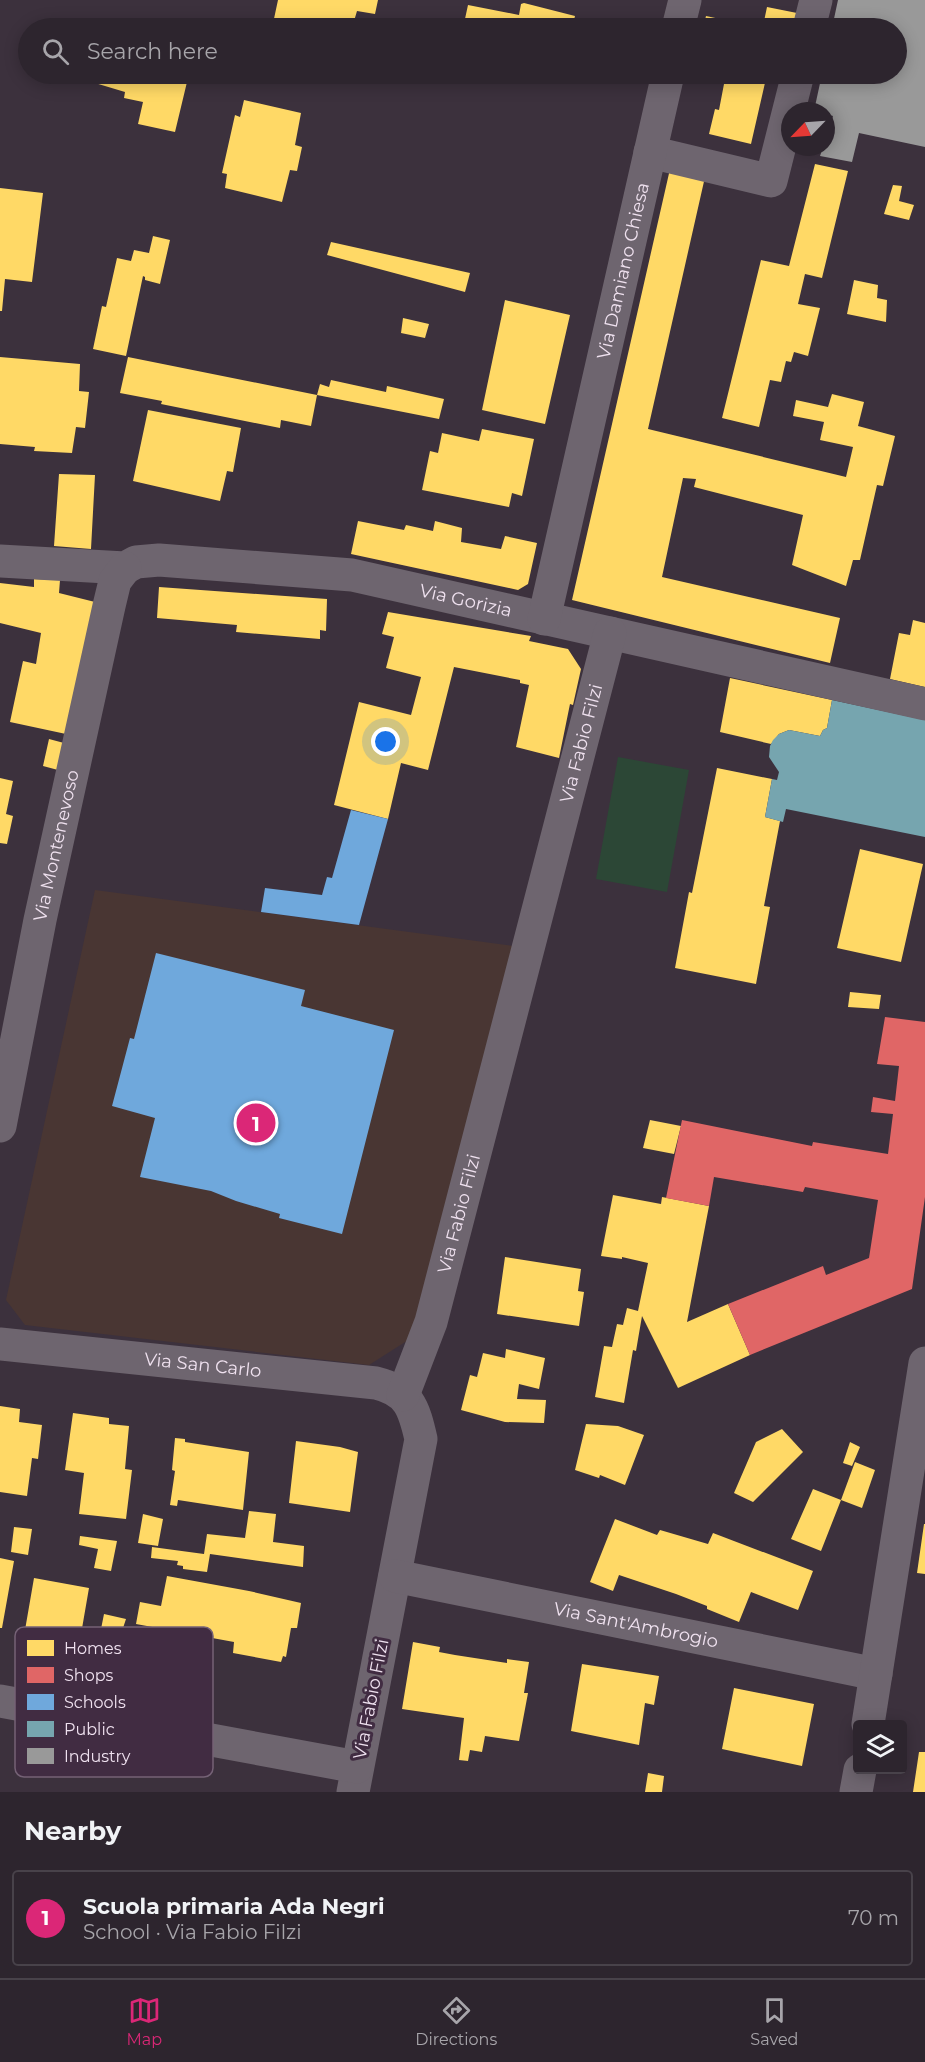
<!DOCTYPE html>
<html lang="en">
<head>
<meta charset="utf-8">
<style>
  body { margin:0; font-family:Montserrat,sans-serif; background:#39313a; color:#f1f3f6 }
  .controls { position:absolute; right:18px; bottom:18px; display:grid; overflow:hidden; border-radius:6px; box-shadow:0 3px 15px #0003 }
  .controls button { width:54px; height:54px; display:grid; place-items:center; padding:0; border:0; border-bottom:2px solid #48424a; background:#2d252e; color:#f1f3f6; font:30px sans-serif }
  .compass { position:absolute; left:781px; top:102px; width:54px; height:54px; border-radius:50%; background:#2d252e; box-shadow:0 3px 15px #0003; rotate:245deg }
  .you { position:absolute; left:386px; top:742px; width:21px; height:21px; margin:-15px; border:4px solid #fff; border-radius:50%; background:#1a73e8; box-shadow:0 0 0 9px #1a73e833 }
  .badge { display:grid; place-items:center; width:39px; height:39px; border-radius:50%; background:#db2777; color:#fff; font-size:20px; font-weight:700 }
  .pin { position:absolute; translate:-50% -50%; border:3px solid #fff; box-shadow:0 2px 6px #0006 }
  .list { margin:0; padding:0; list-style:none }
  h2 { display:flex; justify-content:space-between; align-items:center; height:78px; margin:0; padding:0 24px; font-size:26px }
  h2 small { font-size:20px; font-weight:400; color:#a7a5aa }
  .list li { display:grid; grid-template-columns:39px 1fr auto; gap:18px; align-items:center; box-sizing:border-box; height:96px; margin:0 12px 12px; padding:0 12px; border:2px solid #48424a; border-radius:6px }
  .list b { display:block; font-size:22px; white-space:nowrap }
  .list p { margin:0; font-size:20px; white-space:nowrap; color:#a7a5aa }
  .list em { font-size:20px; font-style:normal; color:#a7a5aa }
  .icon { flex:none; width:33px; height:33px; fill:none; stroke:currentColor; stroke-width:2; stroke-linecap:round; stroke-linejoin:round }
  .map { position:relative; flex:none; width:925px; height:1792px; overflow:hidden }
  .search { position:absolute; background:#2d252e; box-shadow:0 3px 15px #0003; left:18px; right:18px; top:18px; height:66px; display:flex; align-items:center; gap:15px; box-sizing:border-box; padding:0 21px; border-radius:33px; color:#a7a5aa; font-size:22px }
  .sheet { height:186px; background:#2d252e }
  nav { display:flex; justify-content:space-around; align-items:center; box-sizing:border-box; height:84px; border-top:2px solid #48424a; background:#2d252e; font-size:16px; color:#a7a5aa }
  nav a { display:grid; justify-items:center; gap:3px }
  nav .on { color:#db2777 }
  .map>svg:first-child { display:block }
</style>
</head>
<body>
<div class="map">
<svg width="925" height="1792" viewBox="0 0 925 1792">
  <rect width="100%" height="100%" fill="#3c313d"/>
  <path fill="#493633" d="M95 890 513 946 413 1337 369 1365 25 1325 6 1300Z"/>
  <path fill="#2c4736" d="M618 757 689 770 667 892 596 879Z"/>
  <path fill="#ffd966" d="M278 0H378L375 14 357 11 352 28H272Z
    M524 3 575 16 572 28H463L468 5 519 15 521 4Z
    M767 7 797 13 793 28H773L763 26Z
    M706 16 720 19 718 28H703Z
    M75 74H153L187 82 175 132 138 124 143 102 124 98 125 92 75 77Z
    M710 74H767L751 144 709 134 715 109 719 110 724 84 709 79Z
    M528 75V74H562L560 81Z
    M244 100 301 113 295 145 302 147 297 171 290 170 282 202 225 188 227 174 222 173 235 115 240 117Z
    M815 164 848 171 822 278 805 274 798 304 820 308 808 356 794 352 791 362 786 361 781 382 770 380 759 427 722 418 761 260 789 266Z
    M670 169 705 177 648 429 846 477 853 447 820 440 824 422 793 416 796 400 828 407 832 394 864 402 858 426 895 436 883 486 877 485 860 560H853L846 586 792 565 803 515 694 487 696 479 683 478 662 577 840 618 830 663 572 600Z
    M893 185 902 186 899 201 914 205 909 220 884 214Z
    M0 188 43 193 32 282 5 279 2 311H0Z
    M153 236 170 240 160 284 145 280V277L143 276 126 356 93 349 102 306 106 307 117 258 131 261 134 250 149 253Z
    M331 242 470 273 465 292 327 255Z
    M854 280 878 285 877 298 887 300 886 322 847 314Z
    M505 300 570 315 545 424 482 410Z
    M403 318 429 324 425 338 401 333Z
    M0 357 80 364 79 391 89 392 85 428 76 427 72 453 34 451 35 447 0 444Z
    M128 357 317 395 311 426 281 420 280 428 161 404 162 401 120 393Z
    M331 380 386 392 387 386 444 399 439 419 317 395 320 384 329 387Z
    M148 410 241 428 233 472 227 471 220 501 133 481Z
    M482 429 534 439 522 496 512 493 509 507 422 490 430 451 438 453 442 433 479 441Z
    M59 474 95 475 91 549 54 546Z
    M358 521 404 530 406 525 433 531 435 521 462 528 461 542 501 549 505 536 537 543 528 584 518 590 351 554Z
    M34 579 60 580 59 593 95 602 66 734 10 722 23 661 36 664 41 633 0 623V583L34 587Z
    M159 587 327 599 326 631 320 630V639L236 632 237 625 157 618Z
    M388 612 531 636 529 641 568 649 581 669 573 705 570 704 559 758 516 747 529 685 520 683V680L454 667 428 770 401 763 388 819 334 805 359 702 411 715 421 677 386 668 394 637 382 634Z
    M913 620 925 623V687L890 679 899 633 910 635Z
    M730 678 832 700 827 728 823 730 820 736 789 730 779 734 771 744 720 732Z
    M49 739 64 743 58 770 43 766Z
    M717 768 772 779 765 817 780 821 764 906 770 907 756 984 675 968 689 892 692 893Z
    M0 778 13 781 6 814 13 816 7 844 0 843Z
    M860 849 923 864 901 962 837 948Z
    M850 992 881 995 879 1009 848 1007Z
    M650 1120 681 1126 674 1154 643 1148Z
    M613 1195 661 1204 662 1197 709 1206 687 1322 728 1304 750 1355 678 1388 642 1316 636 1351 633 1350 624 1403 595 1397 604 1346 612 1347 617 1324 623 1325 627 1308 638 1311 648 1263 622 1257V1259L601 1256Z
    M505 1257 581 1269 578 1291 584 1292 579 1326 497 1314Z
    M506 1349 545 1358 539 1389 519 1384 517 1399 546 1400 544 1423 505 1422 461 1410 470 1375 477 1377 483 1353 505 1358Z
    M0 1406 20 1409 19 1422 42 1425 38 1459 32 1458 27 1496 0 1492Z
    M73 1413 109 1418V1424L129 1426 125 1469 132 1470 126 1519 79 1514 84 1473 65 1470Z
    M586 1424 618 1426 644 1435 625 1485 600 1475 599 1478 575 1470Z
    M782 1429 803 1452 753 1502 734 1493 756 1442Z
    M175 1438 185 1439V1442L249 1452 243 1510 178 1500 177 1506 170 1505 175 1471 172 1470Z
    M296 1441 340 1447 358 1452 350 1512 289 1503Z
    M850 1442 860 1447 852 1466 843 1463Z
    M855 1462 875 1470 862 1508 841 1500Z
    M813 1489 841 1500 821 1551 791 1539Z
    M249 1511 276 1514 273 1542 304 1546 303 1567 210 1554 207 1572 183 1569V1566L177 1565 178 1561 151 1558 152 1547 204 1554 207 1534 245 1538Z
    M143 1514 163 1519 158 1546 138 1543Z
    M615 1519 657 1535 660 1530 708 1544 713 1533 813 1571 798 1610 751 1592 739 1622 707 1609V1606L676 1594 619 1575 613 1591 590 1582Z
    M924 1524H925V1574L917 1573Z
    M14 1527 32 1529 28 1555 11 1552Z
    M80 1536 117 1541 111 1571 94 1568 98 1549 79 1545Z
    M0 1558 14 1561 2 1628H0Z
    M167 1576 249 1591 301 1603 297 1628H291L286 1657 283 1656 281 1662 233 1653 234 1642 136 1624 140 1602 161 1606Z
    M34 1578 89 1588 80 1640 25 1630Z
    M104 1614 126 1619 122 1631 134 1633 121 1691 61 1680 69 1644 97 1649Z
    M413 1642 440 1647 439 1652 455 1655 507 1663V1659L529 1662 524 1693H528L519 1741 485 1736 482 1752 470 1750 468 1761 459 1760 464 1718 402 1709Z
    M582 1664 659 1676 654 1705 645 1703 639 1745 571 1731Z
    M734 1688 814 1704 802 1766 722 1749Z
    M919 1752H925V1792H913Z
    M648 1773 664 1776 662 1792H645Z"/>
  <path fill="#e06666" d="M885 1017 925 1022V1197L912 1289 750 1355 728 1304 823 1266 826 1275 869 1258 878 1200 805 1187 803 1192 714 1177 709 1206 666 1198 682 1120 812 1146 813 1142 888 1154 893 1114 871 1112 873 1097 895 1101 899 1066 877 1064Z"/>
  <path fill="#6fa8dc" d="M351 810 388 819 359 925 261 912 265 888 322 895 327 877 332 878Z
    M156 953 305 990 301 1006 394 1030 342 1234 279 1218 280 1214 236 1201 211 1191 140 1177 155 1118 112 1106 130 1038 134 1039Z"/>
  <path fill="#76a5af" d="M832 700 925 720V837L786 809 783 822 765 817 772 779 777 780 779 772 769 757 770 746 773 740 779 734 789 730 820 736 823 730 827 728Z"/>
  <path fill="#999" d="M838 0H925V147L859 133 852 162 820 156 823 147H826V137L833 116 826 114V111H814L822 74H896V28H832Z"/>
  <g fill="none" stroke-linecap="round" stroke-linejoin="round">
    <g stroke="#6e656f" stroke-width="33">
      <path d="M678 28 685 0"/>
      <path d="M809 28 816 0"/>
      <path d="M650 152 771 181 798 74"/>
      <path id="s1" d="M0 561 125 568 136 562 159 560 352 575 925 704"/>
      <path id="s2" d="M544 619 668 74"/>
      <path id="s3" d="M0 1126 40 920 109 606 115 581 125 568"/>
      <path id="s4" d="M0 1344 376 1383C409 1391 414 1408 421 1439L353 1792"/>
      <path id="s5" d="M403 1395 431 1322 610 633"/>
      <path id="s6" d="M395 1576 876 1674"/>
      <path d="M0 1701 357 1767"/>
      <path d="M868 1724 925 1363"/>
      <path d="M856 1792 860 1770"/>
    </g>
  </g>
  <g text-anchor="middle" stroke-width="6" stroke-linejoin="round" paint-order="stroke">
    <g font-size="18" fill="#efe1ef" stroke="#412c42">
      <text dy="6" stroke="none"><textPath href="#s2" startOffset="357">Via Damiano Chiesa</textPath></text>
      <text dy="6" stroke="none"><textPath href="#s1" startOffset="471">Via Gorizia</textPath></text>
      <text dy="6" stroke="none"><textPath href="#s5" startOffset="676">Via Fabio Filzi</textPath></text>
      <text dy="6" stroke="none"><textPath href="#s3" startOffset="286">Via Montenevoso</textPath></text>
      <text dy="6" stroke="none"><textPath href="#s5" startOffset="190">Via Fabio Filzi</textPath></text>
      <text dy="6" stroke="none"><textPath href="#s4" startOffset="204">Via San Carlo</textPath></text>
      <text dy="6" stroke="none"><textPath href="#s6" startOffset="246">Via Sant'Ambrogio</textPath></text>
      <text transform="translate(371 1699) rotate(-79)" y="6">Via Fabio Filzi</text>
    </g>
  </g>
  <rect x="15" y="1627" width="198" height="150" rx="9" fill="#412c42" stroke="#756276" stroke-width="1.5"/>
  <rect x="27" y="1640" width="27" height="16" fill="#ffd966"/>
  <rect x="27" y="1667" width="27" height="16" fill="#e06666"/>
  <rect x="27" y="1694" width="27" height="16" fill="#6fa8dc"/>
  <rect x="27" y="1721" width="27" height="16" fill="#76a5af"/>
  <rect x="27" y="1748" width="27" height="16" fill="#999"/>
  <g font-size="16" fill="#efe1ef">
    <text x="64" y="1654">Homes</text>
    <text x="64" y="1681">Shops</text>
    <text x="64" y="1708">Schools</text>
    <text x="64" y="1735">Public</text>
    <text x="64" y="1762">Industry</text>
  </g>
</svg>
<div class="controls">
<button><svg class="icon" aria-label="layers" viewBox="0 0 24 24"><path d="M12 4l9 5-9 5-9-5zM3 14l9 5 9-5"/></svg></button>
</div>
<svg class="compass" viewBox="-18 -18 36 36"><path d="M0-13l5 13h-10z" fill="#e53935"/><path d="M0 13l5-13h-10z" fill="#a7a5aa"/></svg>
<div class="you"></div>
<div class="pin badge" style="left:256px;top:1123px">1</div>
<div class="search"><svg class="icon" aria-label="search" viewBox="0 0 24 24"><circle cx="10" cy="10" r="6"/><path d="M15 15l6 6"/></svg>Search here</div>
</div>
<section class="sheet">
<h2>Nearby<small></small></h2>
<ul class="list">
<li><span class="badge">1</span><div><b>Scuola primaria Ada Negri</b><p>School · Via Fabio Filzi</p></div><em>70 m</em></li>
</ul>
</section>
<nav>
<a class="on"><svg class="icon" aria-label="map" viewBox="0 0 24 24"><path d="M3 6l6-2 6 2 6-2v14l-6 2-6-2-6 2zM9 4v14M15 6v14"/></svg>Map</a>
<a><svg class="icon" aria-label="directions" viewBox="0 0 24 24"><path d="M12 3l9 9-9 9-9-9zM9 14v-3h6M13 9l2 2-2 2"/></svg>Directions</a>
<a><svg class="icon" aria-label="saved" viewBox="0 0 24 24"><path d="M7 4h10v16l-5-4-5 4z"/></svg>Saved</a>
</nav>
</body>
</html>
